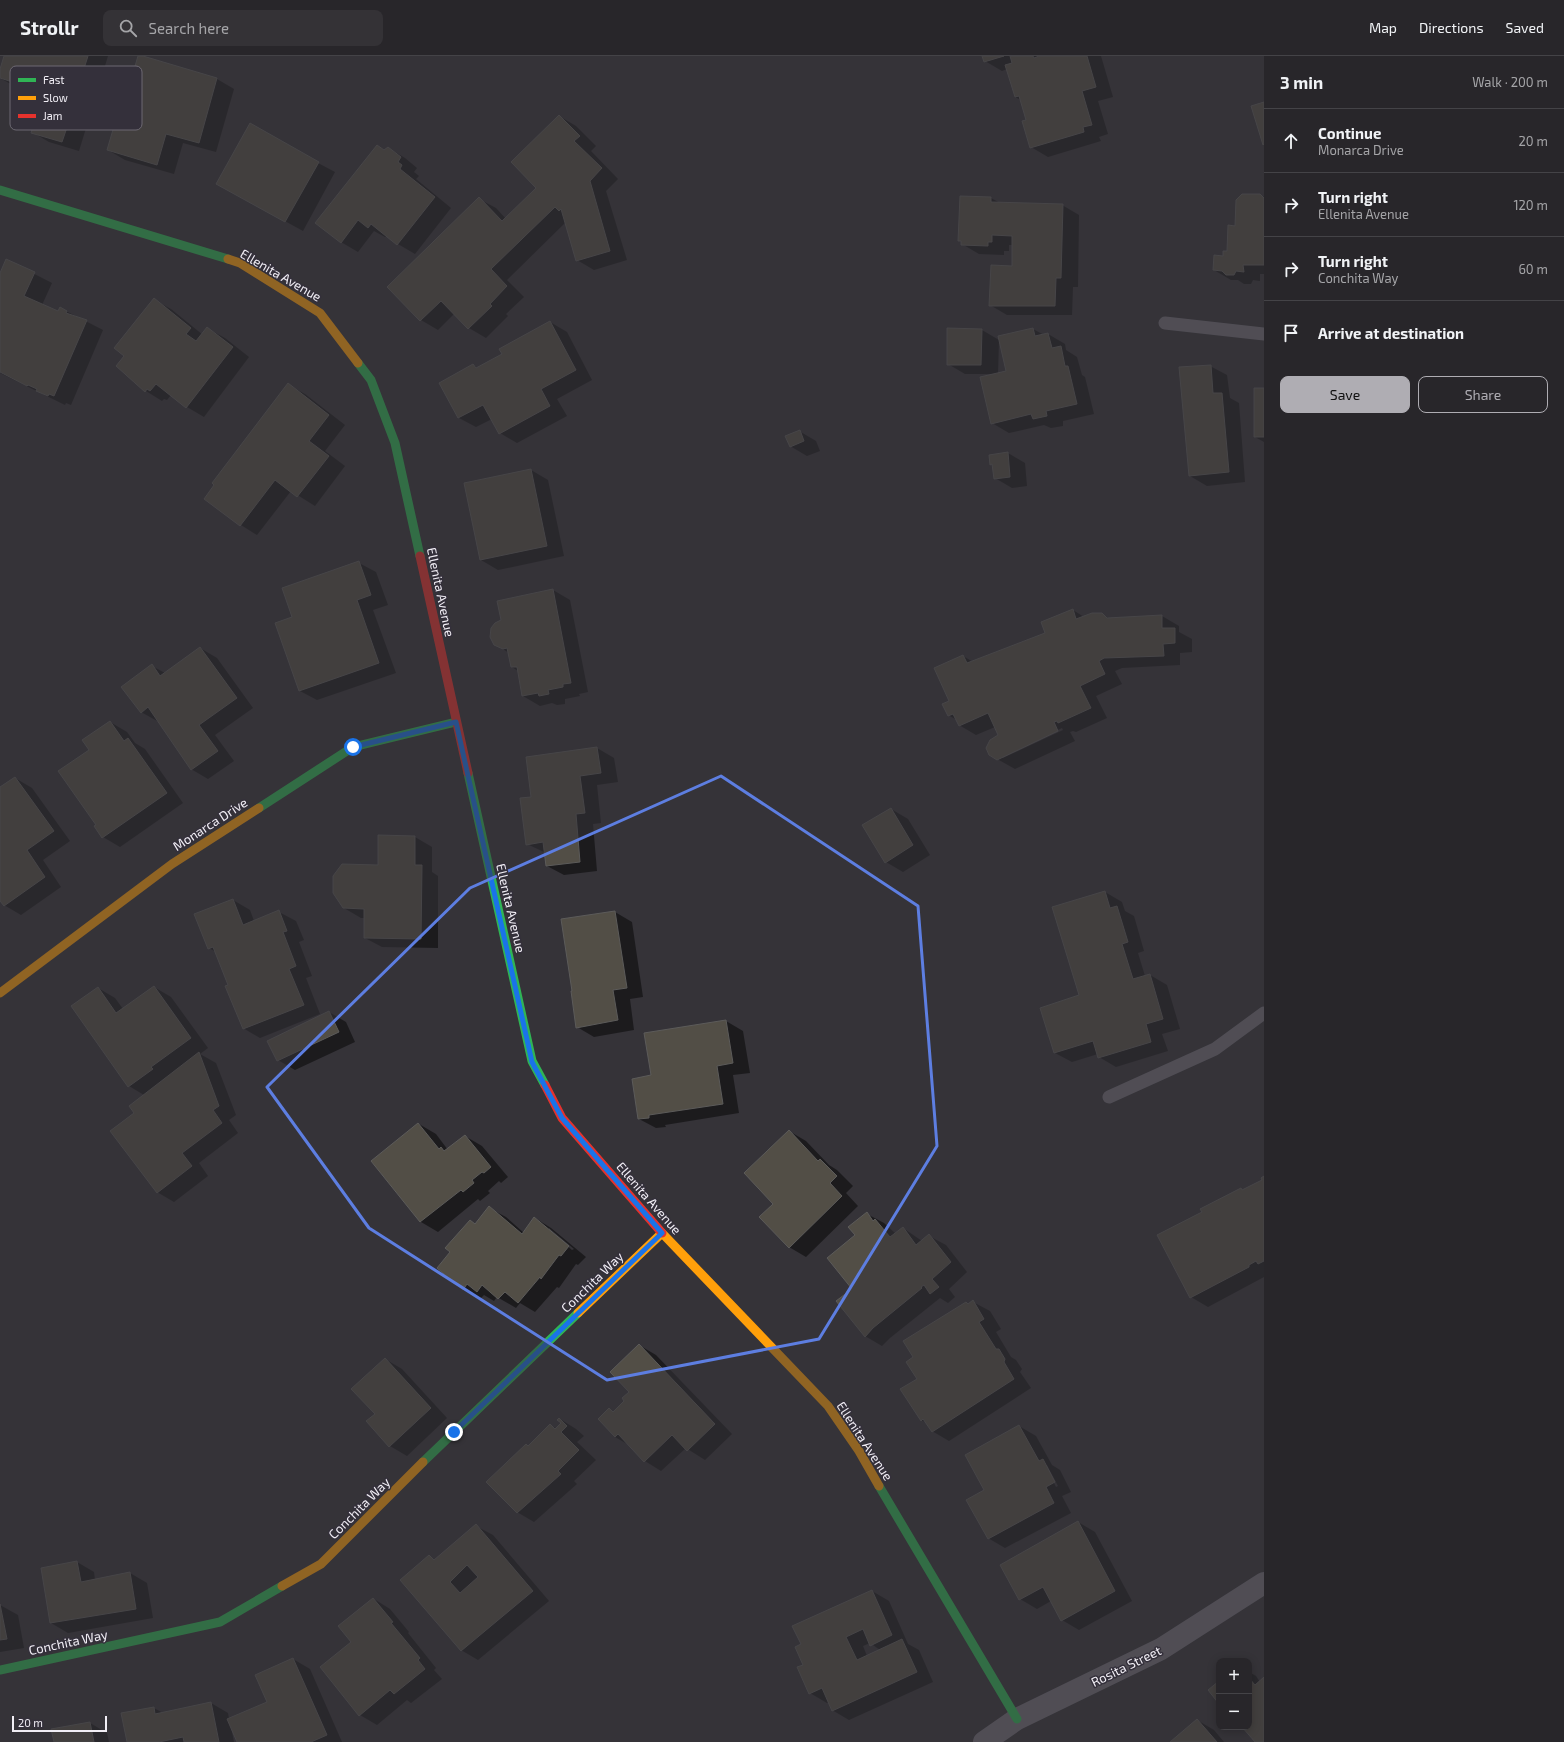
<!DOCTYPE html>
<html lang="en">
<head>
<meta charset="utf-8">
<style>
  body { margin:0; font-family:"Exo 2",sans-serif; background:#343236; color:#f1f3f6 }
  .controls { position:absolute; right:12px; bottom:12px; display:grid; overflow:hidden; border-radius:8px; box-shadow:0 2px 10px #0003 }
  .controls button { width:36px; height:36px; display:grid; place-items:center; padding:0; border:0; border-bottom:1px solid #444347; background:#28262a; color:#f1f3f6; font:20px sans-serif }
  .scale { position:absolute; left:12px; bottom:10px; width:95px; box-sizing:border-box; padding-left:4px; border:2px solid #f1eef5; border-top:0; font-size:11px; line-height:14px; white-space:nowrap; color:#f1eef5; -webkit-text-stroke:3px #34303b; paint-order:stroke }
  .stop { position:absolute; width:12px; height:12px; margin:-9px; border:3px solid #1a73e8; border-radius:50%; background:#fff }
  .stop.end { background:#1a73e8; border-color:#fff; box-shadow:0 1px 4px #0008 }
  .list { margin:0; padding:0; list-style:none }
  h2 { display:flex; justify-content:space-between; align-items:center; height:52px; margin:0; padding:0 16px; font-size:17px }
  h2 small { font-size:13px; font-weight:400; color:#a5a5a8 }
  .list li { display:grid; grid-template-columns:26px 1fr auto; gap:12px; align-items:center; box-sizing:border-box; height:64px; padding:0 16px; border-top:1px solid #444347 }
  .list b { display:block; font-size:15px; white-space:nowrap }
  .list p { margin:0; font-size:13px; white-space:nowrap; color:#a5a5a8 }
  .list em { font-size:13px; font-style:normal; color:#a5a5a8 }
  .actions { display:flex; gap:8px; padding:12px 16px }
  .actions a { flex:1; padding:9px 0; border:1px solid #afadb3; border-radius:8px; text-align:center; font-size:14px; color:#afadb3 }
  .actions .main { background:#afadb3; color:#111 }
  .icon { flex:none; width:22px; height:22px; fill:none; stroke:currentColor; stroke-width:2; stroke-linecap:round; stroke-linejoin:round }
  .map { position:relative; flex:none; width:1264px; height:1686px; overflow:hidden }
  header { display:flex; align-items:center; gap:24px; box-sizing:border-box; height:56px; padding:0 20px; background:#28262a; border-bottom:1px solid #444347 }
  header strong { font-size:19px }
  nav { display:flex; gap:22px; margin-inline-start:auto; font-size:14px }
  .search { width:280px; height:36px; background:#343236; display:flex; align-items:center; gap:10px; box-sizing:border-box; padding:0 14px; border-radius:8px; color:#a5a5a8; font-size:15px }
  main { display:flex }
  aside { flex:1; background:#28262a }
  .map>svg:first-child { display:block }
</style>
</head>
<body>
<header>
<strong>Strollr</strong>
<div class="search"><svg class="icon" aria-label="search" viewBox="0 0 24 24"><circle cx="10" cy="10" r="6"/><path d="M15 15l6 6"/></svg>Search here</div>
<nav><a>Map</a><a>Directions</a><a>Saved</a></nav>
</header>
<main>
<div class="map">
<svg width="1264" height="1686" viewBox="0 0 1264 1686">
  <rect width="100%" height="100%" fill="#353338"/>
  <path fill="#0007" fill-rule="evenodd" d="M5 0H108L79 95 49 86 32 76 44 40 16 31 0 22Z
    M139 0 217 23 234 33 216 96 183 87 174 118 125 104 108 94 120 62Z
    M983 0H1101L1113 41 1098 45 1108 78 1099 81 1101 85 1048 101 1031 91 1027 65 1021 44 1015 41 1007 13 1002 15 985 5Z
    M559 60 576 70 596 90 591 95 618 123 606 135 627 204 594 214 577 204 566 166 507 224 524 241 506 258 508 260 486 282 469 272 454 258 438 274 421 264 388 231 479 143 496 152 506 163 538 132Z
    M377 90 386 95 388 92 405 102 417 112 414 116 419 120 416 123 451 152 415 198 398 188 387 180 385 181 374 175 358 196 341 186Z
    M318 107 335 116 303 175 234 137Z
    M1260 139 1264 141V218H1260V225L1253 224 1251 228H1244L1238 224H1231L1214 214 1228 196 1236 171Z
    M991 142 1000 147 1062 149 1079 159 1078 231H1073L1072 259H1007L990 249 1013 211V189H1009V195H1004V199L979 198 962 188V186L959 184Z
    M7 204 52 227 42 249 58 256 60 252 103 274 71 349 66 347 65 349 0 317V219Z
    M154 244 171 253 203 279 208 273 225 282 249 301 204 361 187 351 171 339 167 344 164 343 162 345 146 335 125 300Z
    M550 266 567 276 592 324 557 343 567 360 517 387 500 377 492 363 476 371 459 362 440 327 473 309 478 312 503 298Z
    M1033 273 1044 279 1048 278 1065 288 1066 294 1077 301 1082 319 1085 321 1094 358 1063 365V370L1051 372 1044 369 1009 377 992 367 993 318H965L948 308 982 274 999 284 998 318 1007 316Z
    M1210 310 1227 319 1230 342 1239 347 1245 426 1207 430 1190 420Z
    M288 329 305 338 345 369 325 395 345 410 315 450 291 435 257 479 241 469 205 443Z
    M1264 333V386L1255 381Z
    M799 375 816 385 820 395 807 400 790 390Z
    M1008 397 1025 407 1027 430 1012 432 995 422 994 410 991 408Z
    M531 414 548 424 564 500 498 514 481 504 465 428Z
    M359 507 376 516 388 549 373 554 396 617 317 644 300 635 293 561Z
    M553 534 570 544 588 636 579 638 580 640 565 643V648L557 649 552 647 540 650 523 640 518 615 512 611 509 597 495 588Z
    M1073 554 1084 561 1101 558 1110 563 1162 560 1179 570V576L1192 583V596L1180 597V609L1122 612 1115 615 1122 628 1096 640 1107 662 1076 676 1073 675 1070 676 1075 685 1015 713 990 699 999 680 995 671 976 679 959 669 957 664 948 659 950 645 963 600 973 606 1046 577ZM1062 672 1063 674 1003 702V700Z
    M200 592 217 602 253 652 215 679 234 705 208 723 191 713 159 666 141 656 152 610 165 617Z
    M110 666 127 676 135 687 145 693 183 747 120 791 103 781 97 770 90 694Z
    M597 692 614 702 618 726 597 729 601 767 593 768 597 815 564 819 547 810 546 797 527 788 532 742Z
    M15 722 32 732 70 785 43 804 61 831 21 859 4 849 0 843V732Z
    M891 753 908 763 930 799 903 816 886 806 864 769Z
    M415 781 432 791V816L438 820V892L382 891 365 882V862H361L344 852 379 810Z
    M1105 836 1122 846 1125 855 1134 860 1144 895 1138 897 1145 920 1150 919 1167 929 1180 973 1162 978 1168 995 1116 1011 1099 1001 1098 998 1072 1006 1055 997 1080 940Z
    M233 844 250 854 254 865 279 856 296 865 304 884 299 886 312 920 306 922 320 958 260 982 243 972 229 929 216 896 209 892Z
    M615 856 632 866 643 941 630 943 634 974 594 981 577 971Z
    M154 931 171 941 208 992 200 998 216 1007 236 1059 229 1064 238 1077 199 1107 208 1120 174 1146 157 1136 135 1057 144 1039 129 1030 98 932 115 942 123 953Z
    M329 956 346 966 355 986 295 1014 278 1004Z
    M726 965 743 975 750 1017 733 1019 739 1057 665 1069 666 1071 656 1072 639 1063 652 1020Z
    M419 1068 436 1078 448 1094 465 1080 482 1090 508 1121 501 1127 499 1125 488 1135 490 1137 480 1145 478 1143 438 1176 421 1166 372 1106Z
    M789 1075 806 1085 829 1109 837 1114 853 1130 846 1137 858 1150 806 1201 789 1191 774 1148Z
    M1264 1121V1221L1208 1251 1191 1241 1204 1156 1241 1133 1244 1134 1263 1124Z
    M489 1152 506 1161 524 1177 535 1162 551 1172 586 1201 578 1209 576 1208 559 1232 557 1231 535 1256 520 1247 516 1252 497 1241 494 1245 484 1239 480 1243 463 1233 476 1169ZM549 1172 574 1193 572 1194 549 1174Z
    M867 1158 884 1167 896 1178 903 1172 922 1185 929 1180 946 1189 967 1216 949 1233 955 1241 948 1247 940 1242 890 1282 882 1290 865 1280 853 1233 856 1179Z
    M973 1246 990 1255 1001 1273 996 1276 1011 1301 1016 1304 1022 1313 1020 1316 1031 1332 949 1385 932 1375 927 1367 921 1364 915 1301Z
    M639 1289 656 1299 732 1378 705 1404 686 1392 661 1415 645 1405 629 1389 615 1381 609 1354 614 1356 626 1345 630 1336Z
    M385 1303 402 1313 447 1362 407 1400 390 1390 376 1358Z
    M560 1363 576 1373 584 1380 577 1386 596 1404 574 1425 577 1428 534 1466 517 1456 529 1391 550 1369 557 1373 562 1367Z
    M1019 1370 1036 1380 1052 1409 1060 1414 1071 1436 1062 1440 1071 1457 1005 1492 988 1482 985 1435ZM1045 1409H1047L1058 1430 1056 1431Z
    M1078 1466 1095 1476 1132 1545 1079 1574 1062 1564 1051 1545 1037 1553 1020 1543Z
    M476 1470 493 1479 549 1545 478 1604 461 1594 429 1501 436 1504Z
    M77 1506 94 1516 95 1524 130 1517 147 1527 153 1562 68 1577 51 1567 42 1512Z
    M872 1535 889 1545 908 1588 919 1594 933 1626 849 1664 832 1654 829 1646 827 1647 810 1637 802 1589ZM870 1587 880 1594 867 1600 863 1590Z
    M374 1543 390 1553 409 1576 408 1577 436 1612 434 1614 442 1623 411 1647 407 1644 377 1669 360 1659 353 1586Z
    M0 1549 18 1559 24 1592 0 1596Z
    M293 1603 310 1613 342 1686H238L231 1671 234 1686H128L154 1652 163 1657 211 1647 228 1657 229 1663 268 1646Z
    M1249 1616 1256 1620 1260 1626 1264 1623V1686H1256L1244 1671H1249Z
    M1197 1664 1214 1674 1224 1686H1172Z
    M90 1667 107 1677 109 1686H55Z"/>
  <path fill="#524e46" stroke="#5c5b5a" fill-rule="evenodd" d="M4 0H88L74 44 76 45 62 86 31 77 44 36 0 22V13Z
    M138 0H143L217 22 199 87 166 78 157 109 107 94 117 60 120 61Z
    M982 0H1004L984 6Z
    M1010 0H1033L1034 2 1039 0H1087L1096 31 1082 35 1092 69 1083 71 1084 76 1030 92 1022 65 1026 64 1019 40 1015 41 1005 9 1012 7Z
    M1264 46V88L1263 89 1251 50Z
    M559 59 580 80 574 85 602 112 590 125 610 195 576 205 561 153 559 155 555 151 491 213 507 230 490 248 492 250 468 273 441 245 420 265 387 231 479 141 502 165 536 132 511 106Z
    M250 67 319 106 285 166 216 128Z
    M377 89 384 94 388 91 401 101 398 106 402 109 400 113 435 141 397 189 371 168 368 172 358 164 341 187 315 167Z
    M1242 138H1260L1264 142V209H1243L1244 216 1236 215 1234 219H1226L1222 215 1213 214 1214 199 1223 200V195H1227L1228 169 1235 170 1236 144Z
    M960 140 991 141V146L1063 148 1061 222H1056L1055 250H989L991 209 1012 210V180L992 179V186H988V190L961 189V185H958Z
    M6 203 35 216 24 240 58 255 60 251 67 255 66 257 87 264 54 340 49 338 48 340 36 335 37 333 28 329 27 330 0 316V217Z
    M154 242 191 272 186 278 196 285 207 271 233 291 186 352 156 328 150 335 147 333 145 336 116 310 124 300 114 292Z
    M550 265 576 314 541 333 550 350 499 378 483 349 458 362 439 327 473 308 476 312 502 298 499 293Z
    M947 272 982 273 981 309H947Z
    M1033 272 1035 280 1048 277 1052 292 1061 290 1065 310H1068L1077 348 1046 355 1047 360 1033 363 1031 358 991 368 980 321 1006 315 998 280Z
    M1211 309 1213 337H1222L1229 416 1189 420 1179 311Z
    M288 327 329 359 309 385 329 400 297 441 275 424 240 470 204 443 214 429 212 427Z
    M1254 332H1264V381H1254Z
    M800 374 804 385 790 391 785 380Z
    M1008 396 1010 421 994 423 992 408 990 409 989 399Z
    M531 413 547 490 480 504 464 427Z
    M359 505 371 539 357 544 379 607 299 635 275 567 292 561 282 532Z
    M553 533 571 627 563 628V631L548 634 549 638 539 640 538 637 522 640 517 611H511L507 592 503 593 494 589 490 581 491 572 495 567 501 564 497 545Z
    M1073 553 1076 563 1092 557H1102L1107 562 1162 559V572H1175V587L1163 588 1164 600 1104 602 1099 605 1105 618 1080 630 1091 652 1058 667 1057 665 1054 666 1058 675 997 704 989 699 986 692 990 684 998 679 988 657 959 670 953 658 948 660 942 648 949 645 934 612 963 599 967 607 1045 577 1041 566Z
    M200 591 237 642 199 669 218 695 191 714 148 651 141 657 121 631 152 608 160 620Z
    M110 665 124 685 128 682 167 737 102 782 94 770 96 769 58 715 89 694 82 684Z
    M597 691 601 717 580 720 585 757 576 758 580 806 546 810 543 786 526 789 520 742 531 741 526 701Z
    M15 721 54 775 27 794 45 821 4 850 0 845V731Z
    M891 752 913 789 885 807 862 769Z
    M378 779 415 780V809H422L421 883 364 882V853L343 852 333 837V820L342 808 378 809Z
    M1105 835 1110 852 1117 850 1128 886 1122 888 1133 923 1150 918 1163 963 1146 968 1151 986 1098 1002 1093 985 1054 997 1040 952 1079 939 1052 851Z
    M233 843 243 869 279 854 287 875 283 876 296 910 289 913 304 949 243 973 225 930 228 929 213 891 208 893 194 858Z
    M615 855 627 932 613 934 618 964 576 972 571 935H572L561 863Z
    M154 930 191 982 151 1011 153 1013 128 1031 71 950 98 931 116 957Z
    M329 955 339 976 277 1005 267 985Z
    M726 964 733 1007 717 1010 723 1048 649 1059V1062L638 1063 632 1023 651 1019 644 977Z
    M199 996 219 1050 213 1054 222 1067 182 1097 192 1110 157 1137 110 1075 134 1057 129 1050Z
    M418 1067 439 1093 441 1091 444 1095 465 1079 491 1111 484 1117 482 1116 472 1124 474 1127 463 1136 461 1134 420 1166 371 1105Z
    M789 1074 818 1105 820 1103 837 1120 830 1127 842 1140 789 1192 759 1161 773 1148 744 1117Z
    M1264 1120V1205L1258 1208 1256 1205 1249 1209V1211L1190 1242 1157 1179 1202 1156 1200 1153 1241 1132 1242 1134 1262 1124 1261 1122Z
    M489 1150 522 1178 534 1161 569 1190 561 1200 559 1199 541 1223 540 1221 518 1247 505 1236 498 1243 482 1229 477 1236 467 1228 463 1234 437 1212 450 1196 445 1192 470 1164 475 1168Z
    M867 1156 873 1165 875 1163 890 1181 903 1171 916 1189 929 1178 951 1206 932 1223 939 1231 930 1238 924 1229 921 1231 922 1232 873 1272 865 1281 836 1245 852 1233 827 1202 855 1179 848 1171Z
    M973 1244 984 1263 979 1266 996 1293H999L1005 1303 1004 1306 1014 1323 932 1376 923 1363 921 1365 900 1333 917 1323 906 1306 913 1301 903 1285 966 1246 968 1248Z
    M639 1288 715 1368 687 1395 672 1379 644 1406 618 1378 615 1381 598 1363 609 1352 613 1356 624 1345 622 1342 629 1336 610 1316Z
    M385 1302 431 1352 389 1391 366 1365 375 1358 351 1333Z
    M559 1362 567 1370 561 1376 579 1394 558 1415 561 1418 517 1457 486 1426 526 1388 528 1390 550 1368 555 1373 561 1367 557 1364Z
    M1019 1369 1039 1405 1043 1403 1055 1426 1046 1431 1054 1447 988 1483 966 1444 984 1434 965 1399Z
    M1078 1465 1115 1535 1061 1565 1043 1531 1019 1544 1000 1509Z
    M476 1468 533 1535 461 1595 400 1524 429 1499 434 1504ZM467 1509 478 1521 460 1537 450 1526Z
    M77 1505 81 1526 130 1516 136 1553 50 1567 41 1512Z
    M872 1534 892 1579 870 1590 863 1573 846 1581 857 1604 902 1583 917 1616 832 1655 822 1632 809 1638 797 1611 803 1609 795 1591 801 1588 792 1570Z
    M373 1542 393 1566 391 1567 420 1602 418 1604 425 1613 394 1638 390 1634 359 1660 320 1611 351 1586 338 1570Z
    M0 1548 7 1583 0 1584Z
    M293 1602 327 1679 311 1686H237L227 1663 267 1646 255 1619Z
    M1264 1621V1686H1255L1242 1671H1249V1622L1255 1629Z
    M1219 1625V1648L1208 1634Z
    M211 1646 219 1686H184L183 1681 159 1686H127L121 1657 154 1651 155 1658Z
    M1197 1663 1217 1686H1170Z
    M90 1666 94 1686H54L51 1673Z"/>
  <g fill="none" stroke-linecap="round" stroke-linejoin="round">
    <path stroke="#716e77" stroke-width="13" d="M1165 267 1264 278
      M1109 1041 1215 993 1264 957"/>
    <path stroke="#716e77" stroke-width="22" d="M984 1686 1017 1663 1161 1593 1264 1527"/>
    <path stroke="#30b455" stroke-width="9" d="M0 134 228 203
      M358 307 371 324 395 387 420 500
      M468 717 532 1005 545 1029
      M259 752 353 691 456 666
      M423 1406 578 1257
      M879 1430 1017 1663
      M0 1614 220 1566 282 1530"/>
    <path stroke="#ff9f0a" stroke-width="9" d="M228 203 240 207 320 257 358 307
      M0 937 172 808 259 752
      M662 1177 828 1350 859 1395 879 1430
      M578 1257 662 1177
      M282 1530 321 1508 423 1406"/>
    <path stroke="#e5322d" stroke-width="9" d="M420 500 468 717
      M545 1029 562 1062 662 1177"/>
  </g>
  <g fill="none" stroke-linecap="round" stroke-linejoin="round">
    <path stroke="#1a73e8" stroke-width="5" d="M353 691 456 666 532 1006 562 1062 662 1177 454 1376"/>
  </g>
  <path d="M0 0H1264V1686H0ZM721 720 918 850 937 1090 819 1283 607 1324 369 1172 267 1031 470 832Z" fill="#353338" fill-opacity=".55" fill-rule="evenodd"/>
  <path fill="none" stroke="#5d7ee1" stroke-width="3" stroke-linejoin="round" d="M721 720 918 850 937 1090 819 1283 607 1324 369 1172 267 1031 470 832Z"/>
  <g text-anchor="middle" stroke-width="3" stroke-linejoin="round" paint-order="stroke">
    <g font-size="13" fill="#f1eef5" stroke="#34303b">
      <text transform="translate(281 219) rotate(30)" y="5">Ellenita Avenue</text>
      <text transform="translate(441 536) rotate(78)" y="5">Ellenita Avenue</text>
      <text transform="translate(210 768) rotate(-33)" y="5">Monarca Drive</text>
      <text transform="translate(511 852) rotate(77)" y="5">Ellenita Avenue</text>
      <text transform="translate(649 1142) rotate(49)" y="5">Ellenita Avenue</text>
      <text transform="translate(592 1226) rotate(-44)" y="5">Conchita Way</text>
      <text transform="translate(865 1385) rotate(57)" y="5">Ellenita Avenue</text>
      <text transform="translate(359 1452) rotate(-45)" y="5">Conchita Way</text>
      <text transform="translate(68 1586) rotate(-12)" y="5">Conchita Way</text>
      <text transform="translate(1126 1610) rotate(-26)" y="5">Rosita Street</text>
    </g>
  </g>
  <rect x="10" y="10" width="132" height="64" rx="6" fill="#34303b" stroke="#6d6973" stroke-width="1"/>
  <rect x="18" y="22" width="18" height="4" fill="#30b455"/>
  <rect x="18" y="40" width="18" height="4" fill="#ff9f0a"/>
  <rect x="18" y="58" width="18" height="4" fill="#e5322d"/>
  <g font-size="11" fill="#f1eef5">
    <text x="43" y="28">Fast</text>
    <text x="43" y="46">Slow</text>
    <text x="43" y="64">Jam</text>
  </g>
</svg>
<div class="controls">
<button>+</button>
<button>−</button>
</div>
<div class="scale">20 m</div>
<div class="stop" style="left:353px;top:691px"></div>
<div class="stop end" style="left:454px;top:1376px"></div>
</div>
<aside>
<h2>3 min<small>Walk · 200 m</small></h2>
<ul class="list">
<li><svg class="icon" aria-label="ahead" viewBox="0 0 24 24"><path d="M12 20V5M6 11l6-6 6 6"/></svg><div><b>Continue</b><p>Monarca Drive</p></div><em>20 m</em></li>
<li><svg class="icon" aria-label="right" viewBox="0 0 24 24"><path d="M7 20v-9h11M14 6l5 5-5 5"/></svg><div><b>Turn right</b><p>Ellenita Avenue</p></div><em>120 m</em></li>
<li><svg class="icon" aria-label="right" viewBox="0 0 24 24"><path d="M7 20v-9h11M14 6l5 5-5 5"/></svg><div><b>Turn right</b><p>Conchita Way</p></div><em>60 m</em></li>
<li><svg class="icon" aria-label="arrive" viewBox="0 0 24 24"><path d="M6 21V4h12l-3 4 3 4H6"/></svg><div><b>Arrive at destination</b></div></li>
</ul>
<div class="actions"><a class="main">Save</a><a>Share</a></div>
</aside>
</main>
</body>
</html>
